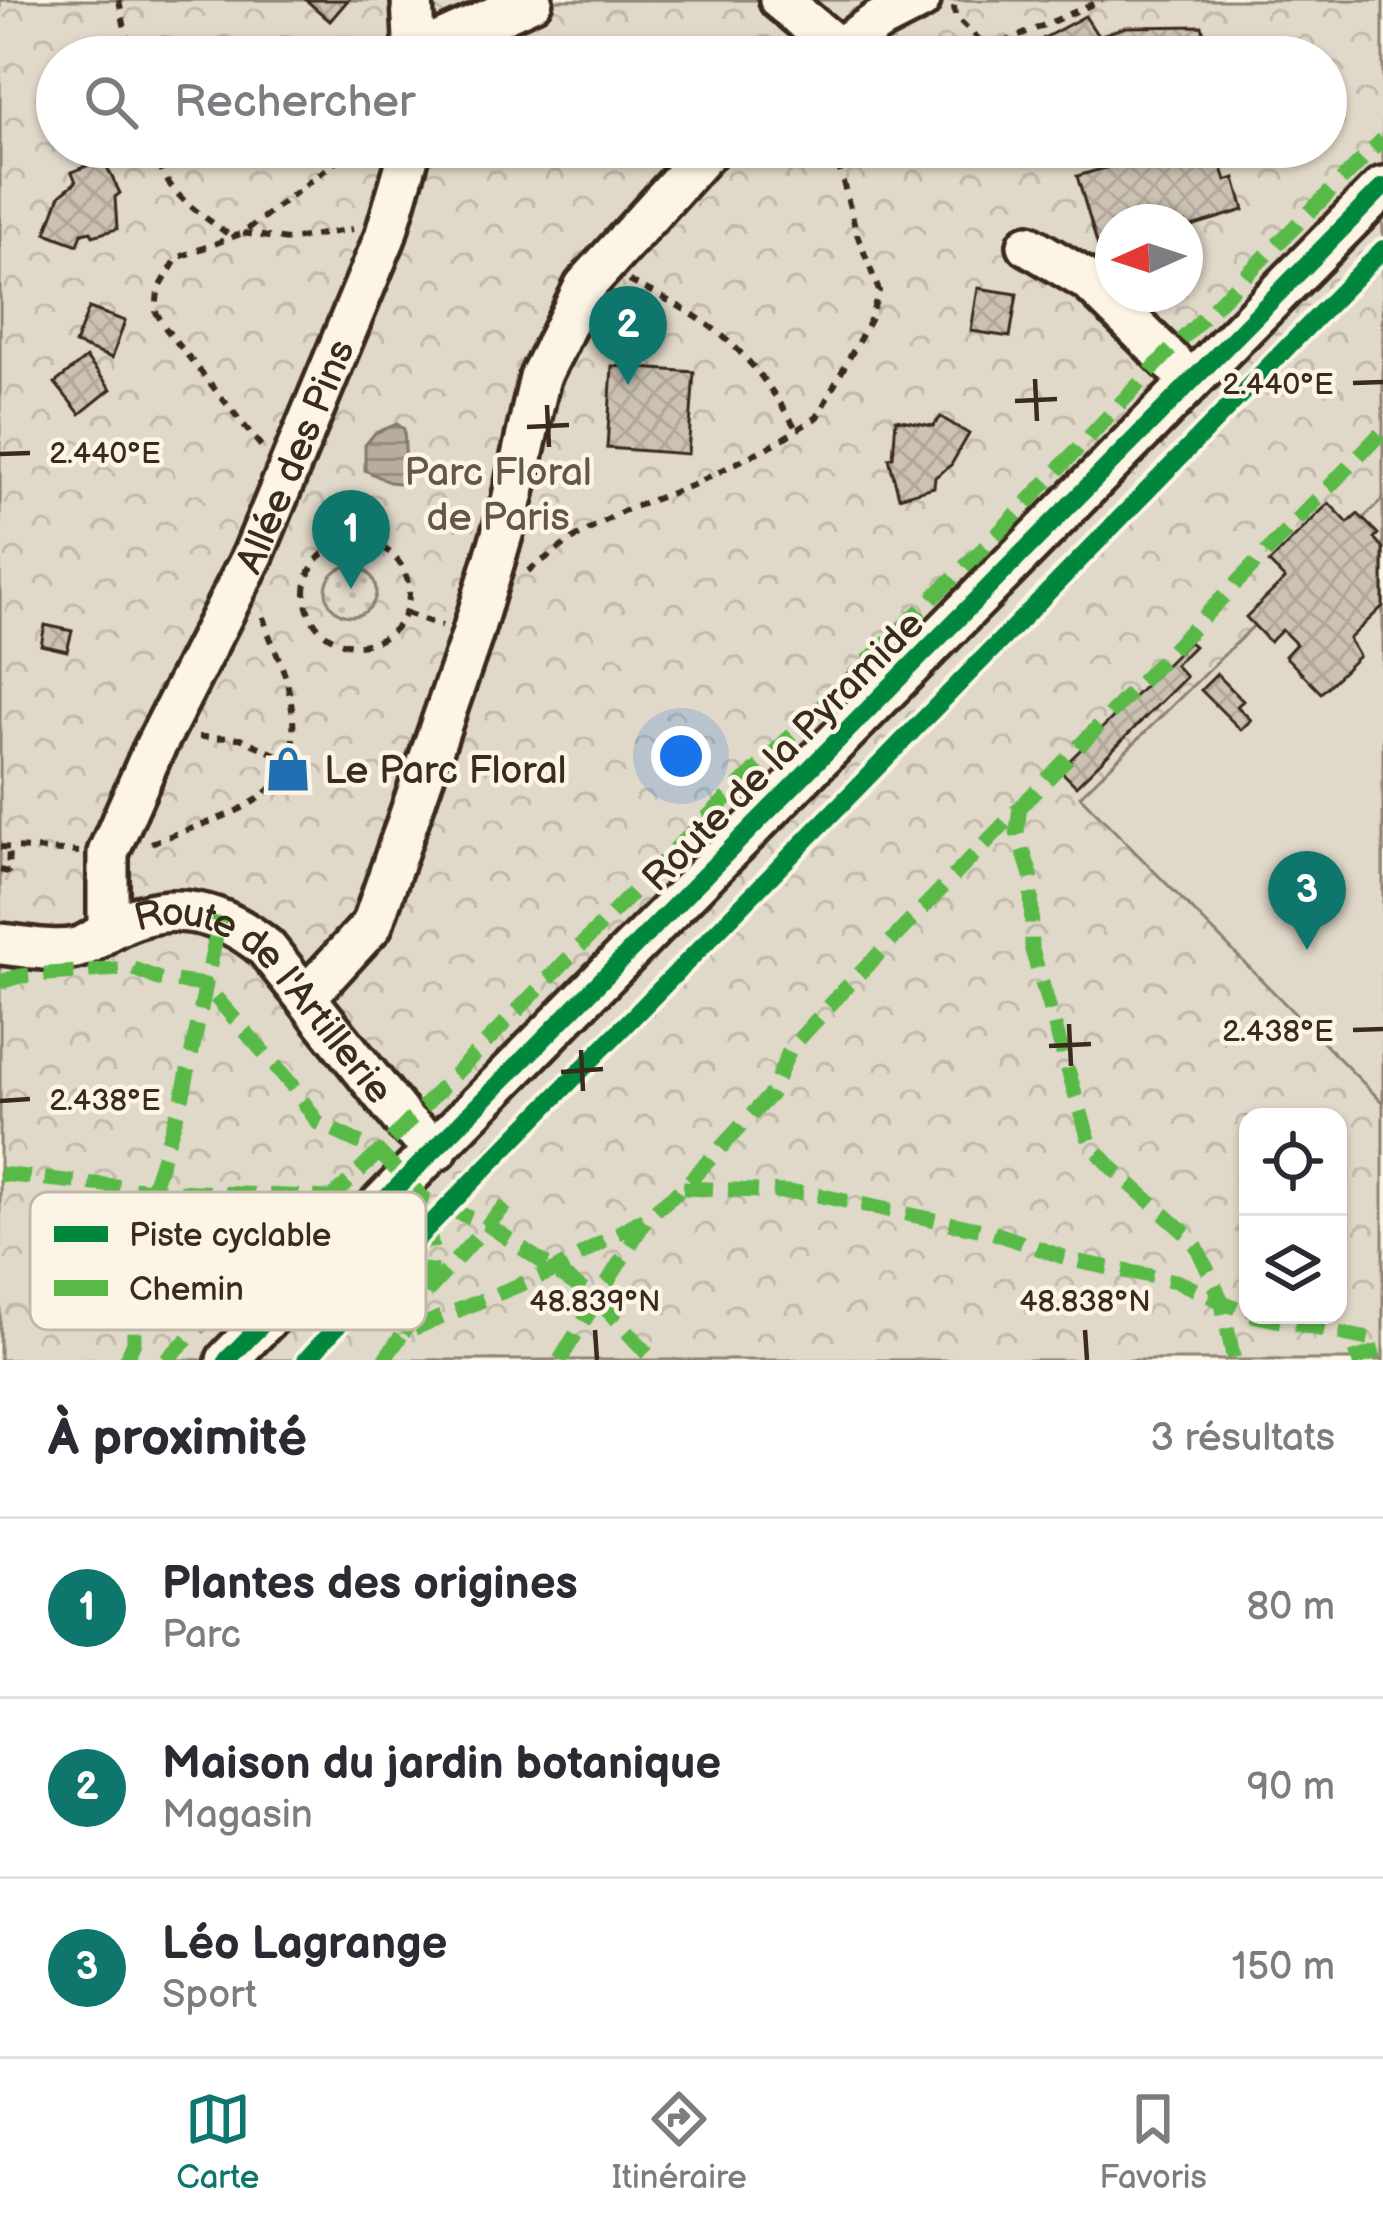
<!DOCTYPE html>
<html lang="fr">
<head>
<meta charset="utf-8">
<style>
  body { margin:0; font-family:"Balsamiq Sans",sans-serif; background:#f2f2f3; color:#2b2b33 }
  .controls { position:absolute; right:36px; bottom:36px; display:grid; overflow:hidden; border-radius:24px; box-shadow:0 3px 9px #0004 }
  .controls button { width:108px; height:108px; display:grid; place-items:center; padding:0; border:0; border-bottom:3px solid #e1e1e2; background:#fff; color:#2b2b33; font:60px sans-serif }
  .compass { position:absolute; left:1095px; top:204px; width:108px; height:108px; border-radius:50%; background:#fff; box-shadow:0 3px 9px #0004; rotate:267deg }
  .you { position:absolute; left:681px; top:756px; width:42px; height:42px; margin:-30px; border:9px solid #fff; border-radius:50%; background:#1a73e8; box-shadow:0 0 0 18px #1a73e833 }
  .badge { display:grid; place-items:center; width:78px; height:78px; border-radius:50%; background:#0f766e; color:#fff; font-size:39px; font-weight:700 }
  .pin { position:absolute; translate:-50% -99px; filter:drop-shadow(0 3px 6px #0008) }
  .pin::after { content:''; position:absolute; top:63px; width:42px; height:36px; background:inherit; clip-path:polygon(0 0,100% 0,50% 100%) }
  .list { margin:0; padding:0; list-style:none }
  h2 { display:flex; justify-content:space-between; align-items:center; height:156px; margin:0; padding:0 48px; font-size:51px }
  h2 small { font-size:39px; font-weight:400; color:#7c7c81 }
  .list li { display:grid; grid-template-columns:78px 1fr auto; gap:36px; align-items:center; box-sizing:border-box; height:180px; padding:0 48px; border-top:3px solid #e1e1e2 }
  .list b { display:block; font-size:45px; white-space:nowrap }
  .list p { margin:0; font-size:39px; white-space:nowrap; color:#7c7c81 }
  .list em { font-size:39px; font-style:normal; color:#7c7c81 }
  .icon { flex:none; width:66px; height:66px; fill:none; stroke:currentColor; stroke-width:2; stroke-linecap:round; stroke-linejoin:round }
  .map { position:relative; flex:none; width:1383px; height:1360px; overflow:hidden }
  .search { position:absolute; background:#fff; box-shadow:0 3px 9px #0004; left:36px; right:36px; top:36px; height:132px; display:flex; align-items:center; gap:30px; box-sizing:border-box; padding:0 42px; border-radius:66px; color:#7c7c81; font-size:45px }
  .sheet { height:696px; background:#fff }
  nav { display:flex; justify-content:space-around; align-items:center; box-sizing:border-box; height:168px; border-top:3px solid #e1e1e2; background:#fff; font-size:33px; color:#7c7c81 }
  nav a { display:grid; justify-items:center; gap:6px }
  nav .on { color:#0f766e }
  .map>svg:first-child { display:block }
</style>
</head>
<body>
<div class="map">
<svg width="1383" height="1360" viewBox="0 0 1383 1360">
  <defs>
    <pattern id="park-crowns" width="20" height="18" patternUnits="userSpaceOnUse" patternTransform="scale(3)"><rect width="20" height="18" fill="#e0d8c8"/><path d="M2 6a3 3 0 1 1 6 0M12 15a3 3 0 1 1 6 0" fill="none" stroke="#c1baab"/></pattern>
    <pattern id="garden-dots" width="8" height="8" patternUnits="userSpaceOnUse" patternTransform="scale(3)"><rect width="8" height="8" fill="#e0d8c8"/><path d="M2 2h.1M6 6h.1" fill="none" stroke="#c1baab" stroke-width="1.8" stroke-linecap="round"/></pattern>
    <pattern id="water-rules" width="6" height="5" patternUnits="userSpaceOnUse" patternTransform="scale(3)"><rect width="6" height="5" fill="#b7ad9e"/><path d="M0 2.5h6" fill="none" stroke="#968d80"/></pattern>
    <pattern id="building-cross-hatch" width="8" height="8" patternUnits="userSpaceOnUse" patternTransform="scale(3)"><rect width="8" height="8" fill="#ccc2b3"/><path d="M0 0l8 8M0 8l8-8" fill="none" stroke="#b0a79a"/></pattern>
  </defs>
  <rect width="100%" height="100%" fill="#fcf5e5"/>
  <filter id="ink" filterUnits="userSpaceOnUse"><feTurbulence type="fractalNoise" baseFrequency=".00833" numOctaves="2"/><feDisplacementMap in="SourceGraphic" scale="24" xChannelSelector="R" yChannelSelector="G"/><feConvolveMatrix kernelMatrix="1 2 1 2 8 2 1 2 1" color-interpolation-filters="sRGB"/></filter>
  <g filter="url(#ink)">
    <path fill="url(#park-crowns)" stroke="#8e8173" stroke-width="3" fill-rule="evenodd" d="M0 0H1383V1360H0ZM57 57H1326V147H57ZM1113 222H1185V294H1113ZM1248 1117H1338V1315H1248Z"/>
    <path fill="url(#garden-dots)" stroke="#8e8173" stroke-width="3" d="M326 591a25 25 0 1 1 50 0a25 25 0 1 1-50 0Z"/>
    <path fill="#e0d8c8" stroke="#8e8173" stroke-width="3" d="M1383 499V1103L1080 796Z"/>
    <path fill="url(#water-rules)" stroke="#85796b" stroke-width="3" d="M397 424 404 429 407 484 389 482 365 470V445L375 433Z"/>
    <path fill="url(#building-cross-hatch)" stroke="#3b2a1e" stroke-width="3" d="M306 0H348L330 21Z
      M1085 16 1098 36 1126 27 1202 26 1210 57H1009Z
      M1110 147H1216L1226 181 1235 178 1244 210 1185 228V222H1113V249L1100 253 1077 176 1119 164Z
      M103 159 120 193 115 197 117 229 93 236 91 231 82 233 78 245 46 233 60 195 76 182 72 172Z
      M978 288 1017 294 1010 337 971 331Z
      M89 308 125 321 112 358 75 344Z
      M86 358 111 389 80 414 55 383Z
      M612 366 694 372 688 454 607 448Z
      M941 417 969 434 951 465 935 477 934 487 899 497 889 458 893 457 896 419 933 426Z
      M1329 503 1348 523 1358 514 1378 534 1374 538 1383 548V606L1349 639 1359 656 1321 693 1285 656 1296 644 1282 630 1270 642 1246 617 1285 579 1269 563Z
      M45 625 72 631 67 651 41 645Z
      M1189 642 1194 646 1175 665 1186 677 1076 786 1060 770Z
      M1217 674 1243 701 1237 706 1251 720 1241 730 1201 690Z"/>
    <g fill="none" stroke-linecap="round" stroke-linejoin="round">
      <g stroke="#3b2a1e" stroke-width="48">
        <g id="minor">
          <path d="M412 0 415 57"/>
          <path d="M780 0 838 48"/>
          <path d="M415 53 532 0"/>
          <path d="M826 57 877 22 920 0"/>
          <path d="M1028 245 1090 282 1191 381"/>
          <path id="s1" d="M108 930V853L152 753 253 555 385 237 411 147"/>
          <path id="s2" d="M0 944C24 946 53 953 76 948 90 945 97 937 109 930 165 898 218 908 266 948L405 1122 437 1150"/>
          <path d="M306 997 372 925 471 638 512 501 540 377 585 286 711 147"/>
          <path d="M227 1360 1383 187"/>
        </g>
      </g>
      <path stroke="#3b2a1e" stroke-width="6" stroke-dasharray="9 9" stroke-linecap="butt" d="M119 0 131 57
        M954 6 955 16 989 49 1102 0
        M153 147C165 195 195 209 232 237
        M243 233 287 240 353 229
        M629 281C716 322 747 347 797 430
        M261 446 166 329 156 312 158 291 177 258 243 233 355 147
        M305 593a52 52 0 1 1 104 0a52 52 0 1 1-104 0Z
        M528 571 571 540 623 511 693 485 776 443 817 417 870 320 879 291 857 234 839 167 842 147
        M406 613 442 626
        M199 737 240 738 288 760
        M151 843C242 808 316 802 287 683 281 658 267 637 262 611
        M0 847 79 852
        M0 870 8 872 9 848"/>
      <use href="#minor" stroke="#fcf5e5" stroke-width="39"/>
      <path stroke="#58b947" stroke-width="15" stroke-dasharray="30 15" stroke-linecap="butt" d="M1020 806 1017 832 1031 875 1032 950 1090 1143 1111 1167 1194 1241 1221 1299 1234 1360
        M0 982 20 976 132 968 159 979 205 985 291 1084 318 1123 379 1152 424 1199 488 1225 598 1300 653 1360
        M0 1174 152 1190 331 1198
        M683 1188 808 1193 992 1232 1075 1261 1176 1281 1248 1313
        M426 1293 432 1252 428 1221
        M1251 1315 1383 1342
        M403 1333 426 1293 512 1198
        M126 1360 134 1342 133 1272 152 1190 183 1095 220 917
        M166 1360 379 1152 684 840 991 541 1166 355 1383 139
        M384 1360 403 1333 553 1271 648 1216 683 1188 771 1094 790 1049 842 992 1383 431
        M560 1360 645 1221
        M1351 1360 1383 1350"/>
      <g stroke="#fcf5e5" stroke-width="26">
        <path id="cycleway" d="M227 1360 1383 187
          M306 1360 429 1226 1383 249"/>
      </g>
      <use href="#cycleway" stroke="#00873e" stroke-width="18"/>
    </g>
  </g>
  <path fill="none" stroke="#3b2a1e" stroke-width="4.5" d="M1035 379 1037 421M1353 383 1383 382M1015 401 1057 399M547 405 549 447M527 427 569 425M0 454 30 453M1069 1024 1071 1066M1353 1030 1383 1029M1049 1046 1091 1044M581 1050 583 1091M561 1072 603 1069M0 1101 30 1099M595 1330 597 1360M1085 1330 1087 1360"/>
  <defs>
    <g id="shop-bare" transform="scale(3.6)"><path d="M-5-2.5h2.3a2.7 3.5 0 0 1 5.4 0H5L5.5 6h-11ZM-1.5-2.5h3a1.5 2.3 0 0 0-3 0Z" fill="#1f6fb2" stroke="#fcf5e5" stroke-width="2.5" paint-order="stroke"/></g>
  </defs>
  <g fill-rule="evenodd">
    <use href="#shop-bare" x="288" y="769"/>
  </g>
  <g text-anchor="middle" stroke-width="9" stroke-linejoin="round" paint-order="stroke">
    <g font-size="39" fill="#3b2a1e" stroke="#fcf5e5">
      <text dy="14" stroke="none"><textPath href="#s1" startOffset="516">Allée des Pins</textPath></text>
      <text transform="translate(782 750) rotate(-45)" y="14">Route de la Pyramide</text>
      <text dy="14" stroke="none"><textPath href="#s2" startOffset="309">Route de l'Artillerie</textPath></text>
    </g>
    <g font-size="39" fill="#645648" stroke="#fcf5e5">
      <text x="498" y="485">Parc Floral<tspan x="498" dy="45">de Paris</tspan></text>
    </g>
    <g font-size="39" fill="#3b2a1e" stroke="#fcf5e5" text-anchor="start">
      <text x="324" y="783">Le Parc Floral</text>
    </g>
  </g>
  <rect x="30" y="1192" width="396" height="138" rx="18" fill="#fcf5e5" stroke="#c2b8a9" stroke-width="3"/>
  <rect x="54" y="1226" width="54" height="16" fill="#00873e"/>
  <rect x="54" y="1280" width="54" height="16" fill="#58b947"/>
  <g font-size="33" fill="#3b2a1e">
    <text x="129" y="1246">Piste cyclable</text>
    <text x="129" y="1300">Chemin</text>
  </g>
  <g font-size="30" text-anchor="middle" fill="#3b2a1e" stroke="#fcf5e5" stroke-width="9" stroke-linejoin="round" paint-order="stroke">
    <text x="1278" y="394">2.440°E</text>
    <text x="105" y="463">2.440°E</text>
    <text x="1278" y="1041">2.438°E</text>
    <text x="105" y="1110">2.438°E</text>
    <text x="595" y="1311">48.839°N</text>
    <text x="1085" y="1311">48.838°N</text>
  </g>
</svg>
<div class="controls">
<button><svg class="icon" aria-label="locate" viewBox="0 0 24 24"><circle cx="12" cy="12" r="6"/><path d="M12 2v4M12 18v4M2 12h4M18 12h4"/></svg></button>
<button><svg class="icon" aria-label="layers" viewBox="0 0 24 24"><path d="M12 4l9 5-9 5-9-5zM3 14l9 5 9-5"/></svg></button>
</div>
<svg class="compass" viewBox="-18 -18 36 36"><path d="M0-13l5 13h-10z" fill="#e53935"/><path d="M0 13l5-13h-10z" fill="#7c7c81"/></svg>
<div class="you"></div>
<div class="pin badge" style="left:351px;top:589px">1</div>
<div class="pin badge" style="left:628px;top:385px">2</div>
<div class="pin badge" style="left:1307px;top:950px">3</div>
<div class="search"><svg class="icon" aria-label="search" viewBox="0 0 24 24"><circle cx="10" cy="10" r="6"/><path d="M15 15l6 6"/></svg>Rechercher</div>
</div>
<section class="sheet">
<h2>À proximité<small>3 résultats</small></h2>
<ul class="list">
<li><span class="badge">1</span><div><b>Plantes des origines</b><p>Parc</p></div><em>80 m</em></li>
<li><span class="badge">2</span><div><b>Maison du jardin botanique</b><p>Magasin</p></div><em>90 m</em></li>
<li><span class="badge">3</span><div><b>Léo Lagrange</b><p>Sport</p></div><em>150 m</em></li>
</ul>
</section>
<nav>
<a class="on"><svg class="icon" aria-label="map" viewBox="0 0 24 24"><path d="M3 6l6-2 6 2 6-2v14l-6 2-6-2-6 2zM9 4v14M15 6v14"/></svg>Carte</a>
<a><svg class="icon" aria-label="directions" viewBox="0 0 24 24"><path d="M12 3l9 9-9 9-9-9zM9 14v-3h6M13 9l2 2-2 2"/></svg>Itinéraire</a>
<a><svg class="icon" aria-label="saved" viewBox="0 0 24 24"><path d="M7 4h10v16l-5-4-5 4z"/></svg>Favoris</a>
</nav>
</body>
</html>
